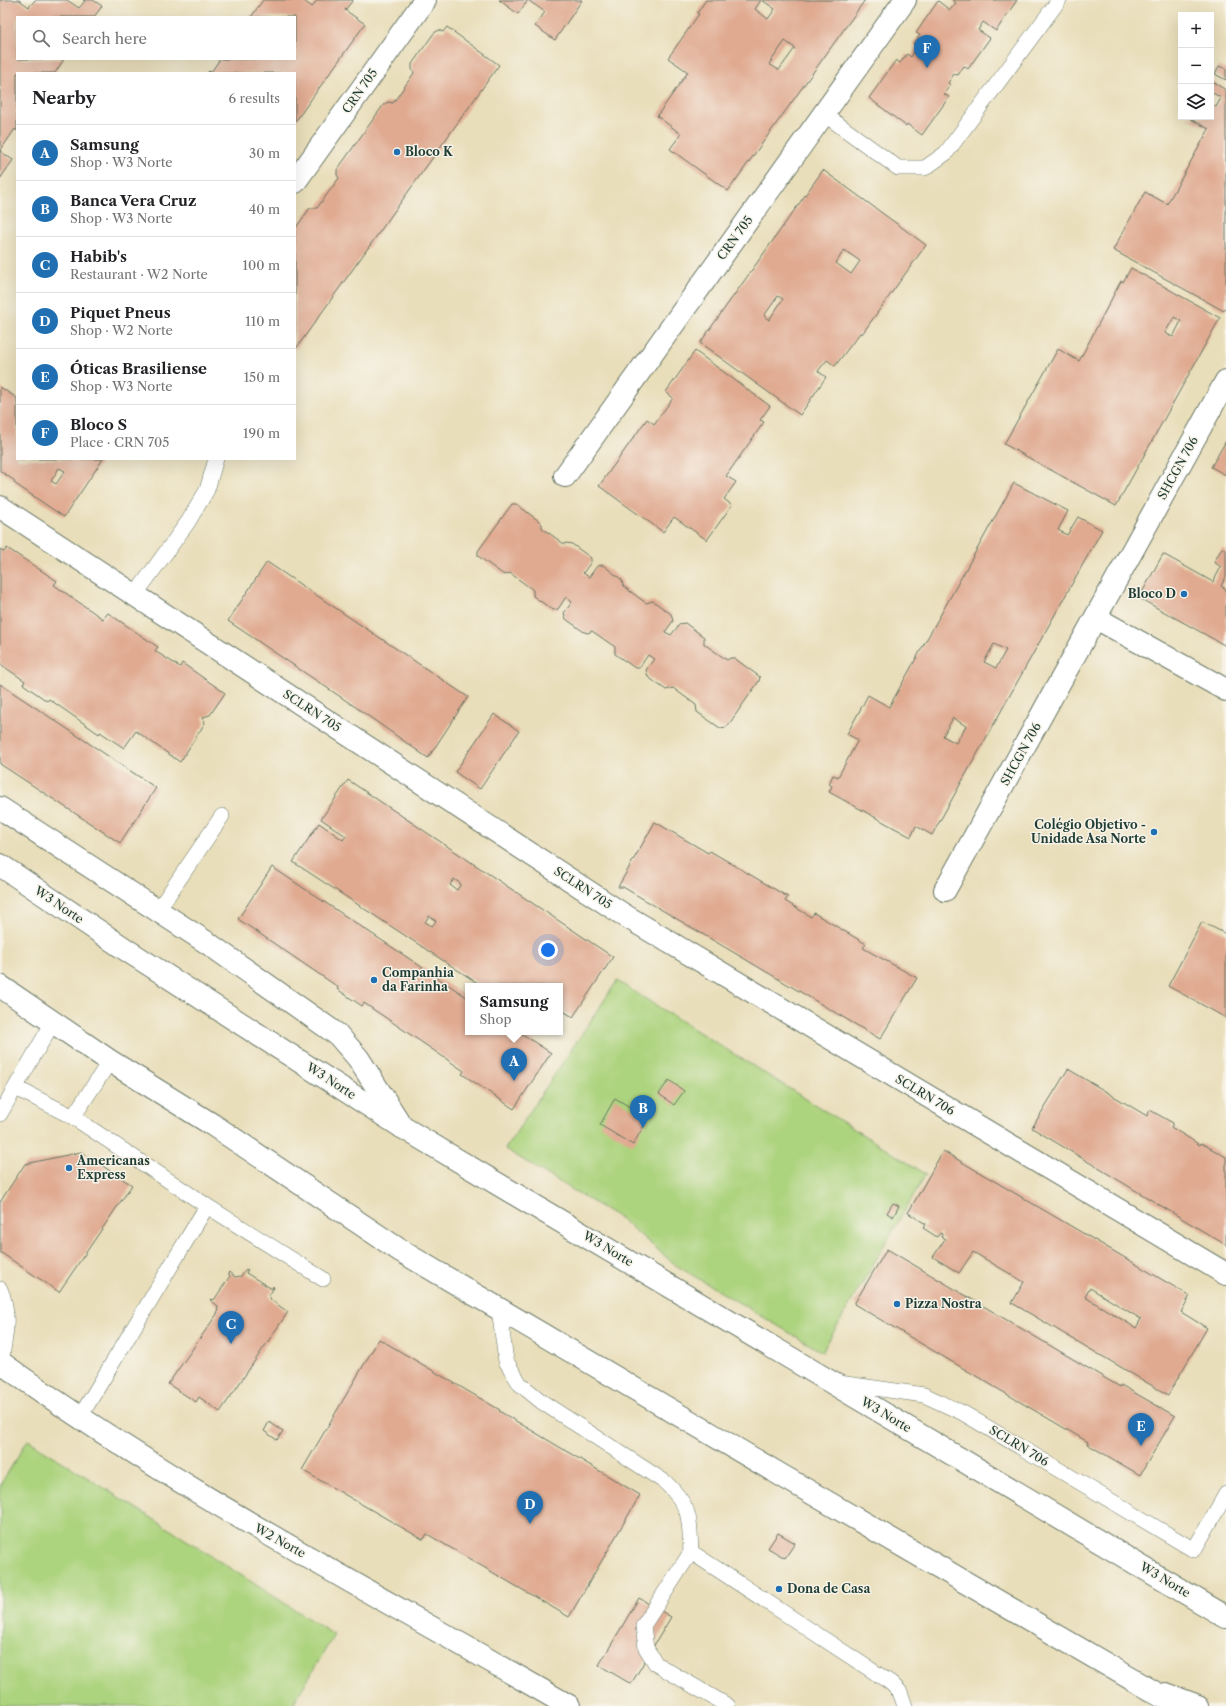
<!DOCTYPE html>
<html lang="en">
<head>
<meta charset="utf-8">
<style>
  body { margin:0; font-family:"Libre Caslon Text",serif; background:#f2f2f2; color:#202124 }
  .controls { position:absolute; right:12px; top:12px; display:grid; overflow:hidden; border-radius:0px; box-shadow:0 4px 16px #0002 }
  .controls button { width:36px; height:36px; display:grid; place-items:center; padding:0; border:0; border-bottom:1px solid #e0e0e0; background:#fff; color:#202124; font:20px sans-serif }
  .you { position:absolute; left:548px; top:950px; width:14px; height:14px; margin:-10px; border:3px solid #fff; border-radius:50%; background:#1a73e8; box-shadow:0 0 0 6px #1a73e833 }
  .badge { display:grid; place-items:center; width:26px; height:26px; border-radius:50%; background:#1f6fb2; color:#fff; font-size:13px; font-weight:700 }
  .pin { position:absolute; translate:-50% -33px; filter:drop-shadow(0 1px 2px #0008) }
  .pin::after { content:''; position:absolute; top:21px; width:14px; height:12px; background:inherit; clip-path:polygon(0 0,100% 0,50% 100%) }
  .popup { position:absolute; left:465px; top:983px; width:98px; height:52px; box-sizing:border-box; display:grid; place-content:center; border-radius:0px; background:#fff; filter:drop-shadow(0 1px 3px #0005); font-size:13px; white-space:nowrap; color:#757577 }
  .popup b { font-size:15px; color:#202124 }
  .popup::after { content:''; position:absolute; left:50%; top:100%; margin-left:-8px; border:8px solid transparent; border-top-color:#fff }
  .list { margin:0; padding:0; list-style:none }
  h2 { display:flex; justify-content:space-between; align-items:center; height:52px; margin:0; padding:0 16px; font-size:17px }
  h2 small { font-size:13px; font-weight:400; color:#757577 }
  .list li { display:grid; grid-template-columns:26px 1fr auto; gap:12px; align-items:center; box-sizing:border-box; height:56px; padding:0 16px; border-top:1px solid #e0e0e0 }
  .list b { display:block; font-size:15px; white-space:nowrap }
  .list p { margin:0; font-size:13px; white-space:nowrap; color:#757577 }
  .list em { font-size:13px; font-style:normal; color:#757577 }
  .icon { flex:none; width:22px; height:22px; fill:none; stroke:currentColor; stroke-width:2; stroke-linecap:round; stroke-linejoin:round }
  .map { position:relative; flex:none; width:1226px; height:1706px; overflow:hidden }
  .search { position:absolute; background:#fff; box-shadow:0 4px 16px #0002; left:16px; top:16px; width:280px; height:44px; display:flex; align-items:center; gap:10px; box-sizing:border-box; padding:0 14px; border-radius:0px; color:#757577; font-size:15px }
  .panel { position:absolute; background:#fff; box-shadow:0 4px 16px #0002; left:16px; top:72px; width:280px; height:388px; border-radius:0px }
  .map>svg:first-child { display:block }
</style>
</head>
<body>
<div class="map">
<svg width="1226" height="1706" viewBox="0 0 1226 1706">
  <rect width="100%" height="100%" fill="#f7f3e8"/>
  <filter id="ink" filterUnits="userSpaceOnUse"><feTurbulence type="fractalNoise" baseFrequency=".025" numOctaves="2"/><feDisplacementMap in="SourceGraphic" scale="8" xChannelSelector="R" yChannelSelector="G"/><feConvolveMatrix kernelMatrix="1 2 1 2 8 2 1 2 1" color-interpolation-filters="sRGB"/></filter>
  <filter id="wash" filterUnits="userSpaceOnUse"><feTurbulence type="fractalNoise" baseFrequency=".012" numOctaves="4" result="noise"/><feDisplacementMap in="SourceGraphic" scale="16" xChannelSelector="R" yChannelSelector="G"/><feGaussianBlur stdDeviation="0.9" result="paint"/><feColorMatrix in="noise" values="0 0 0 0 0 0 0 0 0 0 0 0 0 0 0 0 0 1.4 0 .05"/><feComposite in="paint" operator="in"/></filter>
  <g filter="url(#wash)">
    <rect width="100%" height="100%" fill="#e9deba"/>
    <path fill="#acd37d" stroke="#668858" d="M617 981 926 1174 822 1352 677 1266 621 1219 505 1149Z
      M28 1440 174 1532 334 1635 292 1706H0V1485Z"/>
    <g id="blocks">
      <path fill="#e0aa91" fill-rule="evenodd" d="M0 0H19L29 7 35 0H67L79 8 85 1 83 0H93L102 6 94 17H17V59H64L55 73H17V131L15 129 0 151 13 160 0 179Z
        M263 0H303L312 7 317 0H353L345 10 365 24 295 122V73H207L209 71 211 72 220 59H295V17H251Z
        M499 0H528L518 14Z
        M528 0H582L555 40 535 26 545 12Z
        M706 0H761L755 9 768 19 775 9 762 0H865L728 191 670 149 681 134 657 116 688 72 668 58 699 14 697 13ZM785 41 795 48 779 70 769 64Z
        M952 0H1017L996 31 983 22 978 30 990 38 968 69 964 66 958 75 954 74 948 83 950 85 944 94 949 97 922 135 907 124 906 126 869 98 896 60 900 63 907 54 911 57 917 47 913 44 920 35 916 33 938 1 950 10 956 3Z
        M447 27 499 65 295 350V229L310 208H317L339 178 337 175V170L384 104 388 102 393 103 414 73 412 69V64L434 33 439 30 443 32Z
        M1219 66 1226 69V80L1215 74Z
        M1211 81 1226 90V307L1224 311 1113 250 1145 192 1167 204 1209 129 1187 117H1211V104L1216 107 1221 98 1213 93 1211 97Z
        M823 170 926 245 862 334 860 333 835 366 827 360 818 371 826 377 800 415 700 343ZM844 250 860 261 851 274 836 263ZM778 296 783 299 769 320 764 316Z
        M1131 268 1220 318 1116 506 1004 444 1058 349 1079 361 1121 281 1123 282ZM1174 317 1181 321 1173 337 1165 333Z
        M695 351 770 406 760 420 764 422 726 476 736 482 724 499 732 505 707 540 674 517 663 532 599 486 647 419 654 424 673 398 666 392Z
        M0 387 17 398V459H103L64 517 14 483 15 481 0 471ZM59 468 65 471 56 484 51 481Z
        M1226 441V475L1211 467Z
        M1014 483 1068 511 1058 530 1067 535 1078 517 1102 530 932 835 916 826 911 837 829 792 832 786 829 784 833 775 838 777 858 740 847 734 868 695 889 707ZM994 644 1006 650 996 668 984 662ZM953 718 966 726 956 743 943 736Z
        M512 504H516L539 521 542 524V528L564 544 567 543 572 544 591 558V562L583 573 589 577 597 566 603 565 622 580 623 586 646 603 653 601 671 614 673 621 665 632 671 635 680 624 685 623 704 637V644L727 660 730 658H734L760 677 759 681 727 727 720 728 697 712 696 705 673 688 666 690 648 677 646 670 654 659 648 655 639 668H635L615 654V647L592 631 588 633 584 632 566 619 564 613 572 602 566 597 558 609 553 610 533 596V590L510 573 504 575 478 556V551Z
        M7 548 57 581 54 585 103 619 108 613 158 647 155 651 180 667 182 663 225 693 210 715 203 717 205 723 180 762 136 731 124 748 100 732 99 734 49 699 47 701 23 684 25 681 0 664V549L4 552Z
        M1222 548 1226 550V577L1221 586 1226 589V646L1139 598 1163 554 1213 582 1221 567 1214 562Z
        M267 562 468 697 428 758 354 706 228 621Z
        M0 684 156 788 120 843 0 764Z
        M494 714 519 731 480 789 455 772Z
        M348 780 613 957 573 1017 560 1009V986H482L293 862 319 823 343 840 346 836 321 819ZM454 879 461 884 457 890 450 885ZM429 916 436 921 432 926 425 922Z
        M655 822 708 853 710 851 788 897 785 901 811 917 814 913 866 944 863 948 917 978 880 1039 623 887H618Z
        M272 867 468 998V1032H519L551 1053 514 1109 462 1074 464 1071 364 1003 362 1006 337 989 338 987 238 919Z
        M1202 922 1226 934V1018L1168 986Z
        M1068 1069 1147 1116 1150 1110 1173 1123 1171 1127 1174 1129 1200 1145 1201 1143 1226 1157V1245L1032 1128Z
        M669 1080 684 1091 674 1105 659 1094Z
        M615 1098 648 1118 633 1145 600 1125Z
        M943 1151 1190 1296 1181 1312 1207 1328 1168 1395 1012 1303 1024 1282 973 1252 959 1273 933 1257 945 1239 941 1237 942 1234 940 1233 937 1237 923 1228 926 1224 908 1213ZM1090 1288 1141 1319 1136 1328 1085 1297Z
        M81 1152 132 1185 59 1292 0 1252V1202L25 1164Z
        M893 1203 899 1206 893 1217 887 1213Z
        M887 1249 1120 1387 1121 1385 1175 1416 1140 1475 1087 1444 1088 1442 854 1304Z
        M246 1269 248 1270 246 1273 272 1289 273 1286 274 1288 269 1295 271 1300 288 1312 220 1412 199 1397 196 1402 168 1384 217 1314 218 1306 210 1300 211 1299 214 1300 230 1276 228 1273 229 1272 235 1277 241 1276Z
        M379 1339 500 1410 499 1411 640 1495 569 1617 427 1534 424 1539H422L302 1470Z
        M269 1422 283 1431 277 1440 264 1431Z
        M778 1533 795 1543 785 1558 768 1548Z
        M639 1598 671 1617 631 1684 599 1665Z"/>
    </g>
  </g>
  <g filter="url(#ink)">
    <use href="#blocks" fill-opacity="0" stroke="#667563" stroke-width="1"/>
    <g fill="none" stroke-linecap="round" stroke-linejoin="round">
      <g stroke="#667563" stroke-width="16">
        <path id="lane" d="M824 114 898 168H925L946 153 1059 0
          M135 595 188 522 207 490 216 459
          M158 910 222 816
          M16 1088 73 1117 207 1206 323 1279
          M0 1114 53 1022
          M73 1117 110 1061
          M0 1289C11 1314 5 1337 1 1362
          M499 1309 506 1361 520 1384 542 1402 665 1482C692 1508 689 1517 691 1552L891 1683 900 1692 905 1706
          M839 1383 924 1395 963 1413 1194 1550 1226 1494
          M80 1417 207 1206
          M691 1552 643 1626 646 1648 656 1664 728 1706"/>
      </g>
      <g stroke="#667563" stroke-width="24">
        <path id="street" d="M295 182 425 0
          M565 476 905 0
          M1096 618 1226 690
          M0 808 209 944 338 1035 358 1058 402 1127
          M945 890 1226 381"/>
      </g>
      <g stroke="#667563" stroke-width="24">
        <path id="secondary" d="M0 507 624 915 1226 1274
          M0 1362C180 1492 378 1595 569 1706"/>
      </g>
      <g stroke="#667563" stroke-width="24">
        <path id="primary" d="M0 865 128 951 402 1127 1226 1617
          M0 986 110 1061 213 1125 401 1251 779 1474 1178 1706
          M1166 1694 1198 1706"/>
      </g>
      <use href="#lane" stroke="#fff" stroke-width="15"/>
      <use href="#street" stroke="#fff" stroke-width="22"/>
      <use href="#secondary" stroke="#fff" stroke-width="22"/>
      <use href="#primary" stroke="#fff" stroke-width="22"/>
    </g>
  </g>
  <g fill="#1f6fb2" stroke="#f7f3e8" stroke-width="1.5">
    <circle cx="397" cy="152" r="4"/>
    <circle cx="1184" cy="594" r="4"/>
    <circle cx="1154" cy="832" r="4"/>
    <circle cx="374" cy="980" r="4"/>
    <circle cx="69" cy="1168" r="4"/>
    <circle cx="897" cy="1304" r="4"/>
    <circle cx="779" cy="1589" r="4"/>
  </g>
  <g text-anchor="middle" stroke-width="3" stroke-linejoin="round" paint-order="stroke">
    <g font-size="12" fill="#1f3d34" stroke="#f7f3e8">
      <text transform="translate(360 91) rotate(-55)" y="4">CRN 705</text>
      <text transform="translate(735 238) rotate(-54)" y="4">CRN 705</text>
      <text transform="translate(1178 468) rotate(-61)" y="4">SHCGN 706</text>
      <text transform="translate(312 711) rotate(33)" y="4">SCLRN 705</text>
      <text transform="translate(1021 754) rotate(-61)" y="4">SHCGN 706</text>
      <text transform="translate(583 888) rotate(33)" y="4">SCLRN 705</text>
      <text transform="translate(59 905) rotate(34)" y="4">W3 Norte</text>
      <text transform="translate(331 1081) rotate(33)" y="4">W3 Norte</text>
      <text transform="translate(925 1095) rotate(31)" y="4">SCLRN 706</text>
      <text transform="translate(608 1249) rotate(31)" y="4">W3 Norte</text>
      <text transform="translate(886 1415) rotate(31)" y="4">W3 Norte</text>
      <text transform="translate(1019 1446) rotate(31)" y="4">SCLRN 706</text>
      <text transform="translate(280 1541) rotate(29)" y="4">W2 Norte</text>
      <text transform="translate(1165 1580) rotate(31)" y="4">W3 Norte</text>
    </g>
    <g font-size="12" font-weight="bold" fill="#1f3d34" stroke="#f7f3e8" text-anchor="start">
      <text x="405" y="156">Bloco K</text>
      <text x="1176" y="598" text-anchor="end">Bloco D</text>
      <text x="1146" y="829" text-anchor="end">Colégio Objetivo -<tspan x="1146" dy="14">Unidade Asa Norte</tspan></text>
      <text x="382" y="977">Companhia<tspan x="382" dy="14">da Farinha</tspan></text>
      <text x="77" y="1165">Americanas<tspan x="77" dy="14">Express</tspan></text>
      <text x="905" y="1308">Pizza Nostra</text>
      <text x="787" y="1593">Dona de Casa</text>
    </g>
  </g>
</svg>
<div class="controls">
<button>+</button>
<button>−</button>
<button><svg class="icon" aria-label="layers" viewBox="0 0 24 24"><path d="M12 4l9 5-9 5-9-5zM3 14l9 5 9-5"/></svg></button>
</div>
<div class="you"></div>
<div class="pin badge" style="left:514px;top:1081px">A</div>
<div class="popup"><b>Samsung</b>Shop</div>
<div class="pin badge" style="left:643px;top:1128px">B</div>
<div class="pin badge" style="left:231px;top:1344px">C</div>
<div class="pin badge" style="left:530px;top:1524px">D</div>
<div class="pin badge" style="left:1141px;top:1446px">E</div>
<div class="pin badge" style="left:927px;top:68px">F</div>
<div class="search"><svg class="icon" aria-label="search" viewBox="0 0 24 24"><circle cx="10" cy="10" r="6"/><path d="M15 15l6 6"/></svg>Search here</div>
<section class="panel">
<h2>Nearby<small>6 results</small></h2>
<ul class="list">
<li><span class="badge">A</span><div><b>Samsung</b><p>Shop · W3 Norte</p></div><em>30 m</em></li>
<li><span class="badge">B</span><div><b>Banca Vera Cruz</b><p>Shop · W3 Norte</p></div><em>40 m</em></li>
<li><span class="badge">C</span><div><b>Habib's</b><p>Restaurant · W2 Norte</p></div><em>100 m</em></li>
<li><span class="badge">D</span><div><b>Piquet Pneus</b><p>Shop · W2 Norte</p></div><em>110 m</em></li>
<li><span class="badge">E</span><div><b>Óticas Brasiliense</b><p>Shop · W3 Norte</p></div><em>150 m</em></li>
<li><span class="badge">F</span><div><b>Bloco S</b><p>Place · CRN 705</p></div><em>190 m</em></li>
</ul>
</section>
</div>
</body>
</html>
